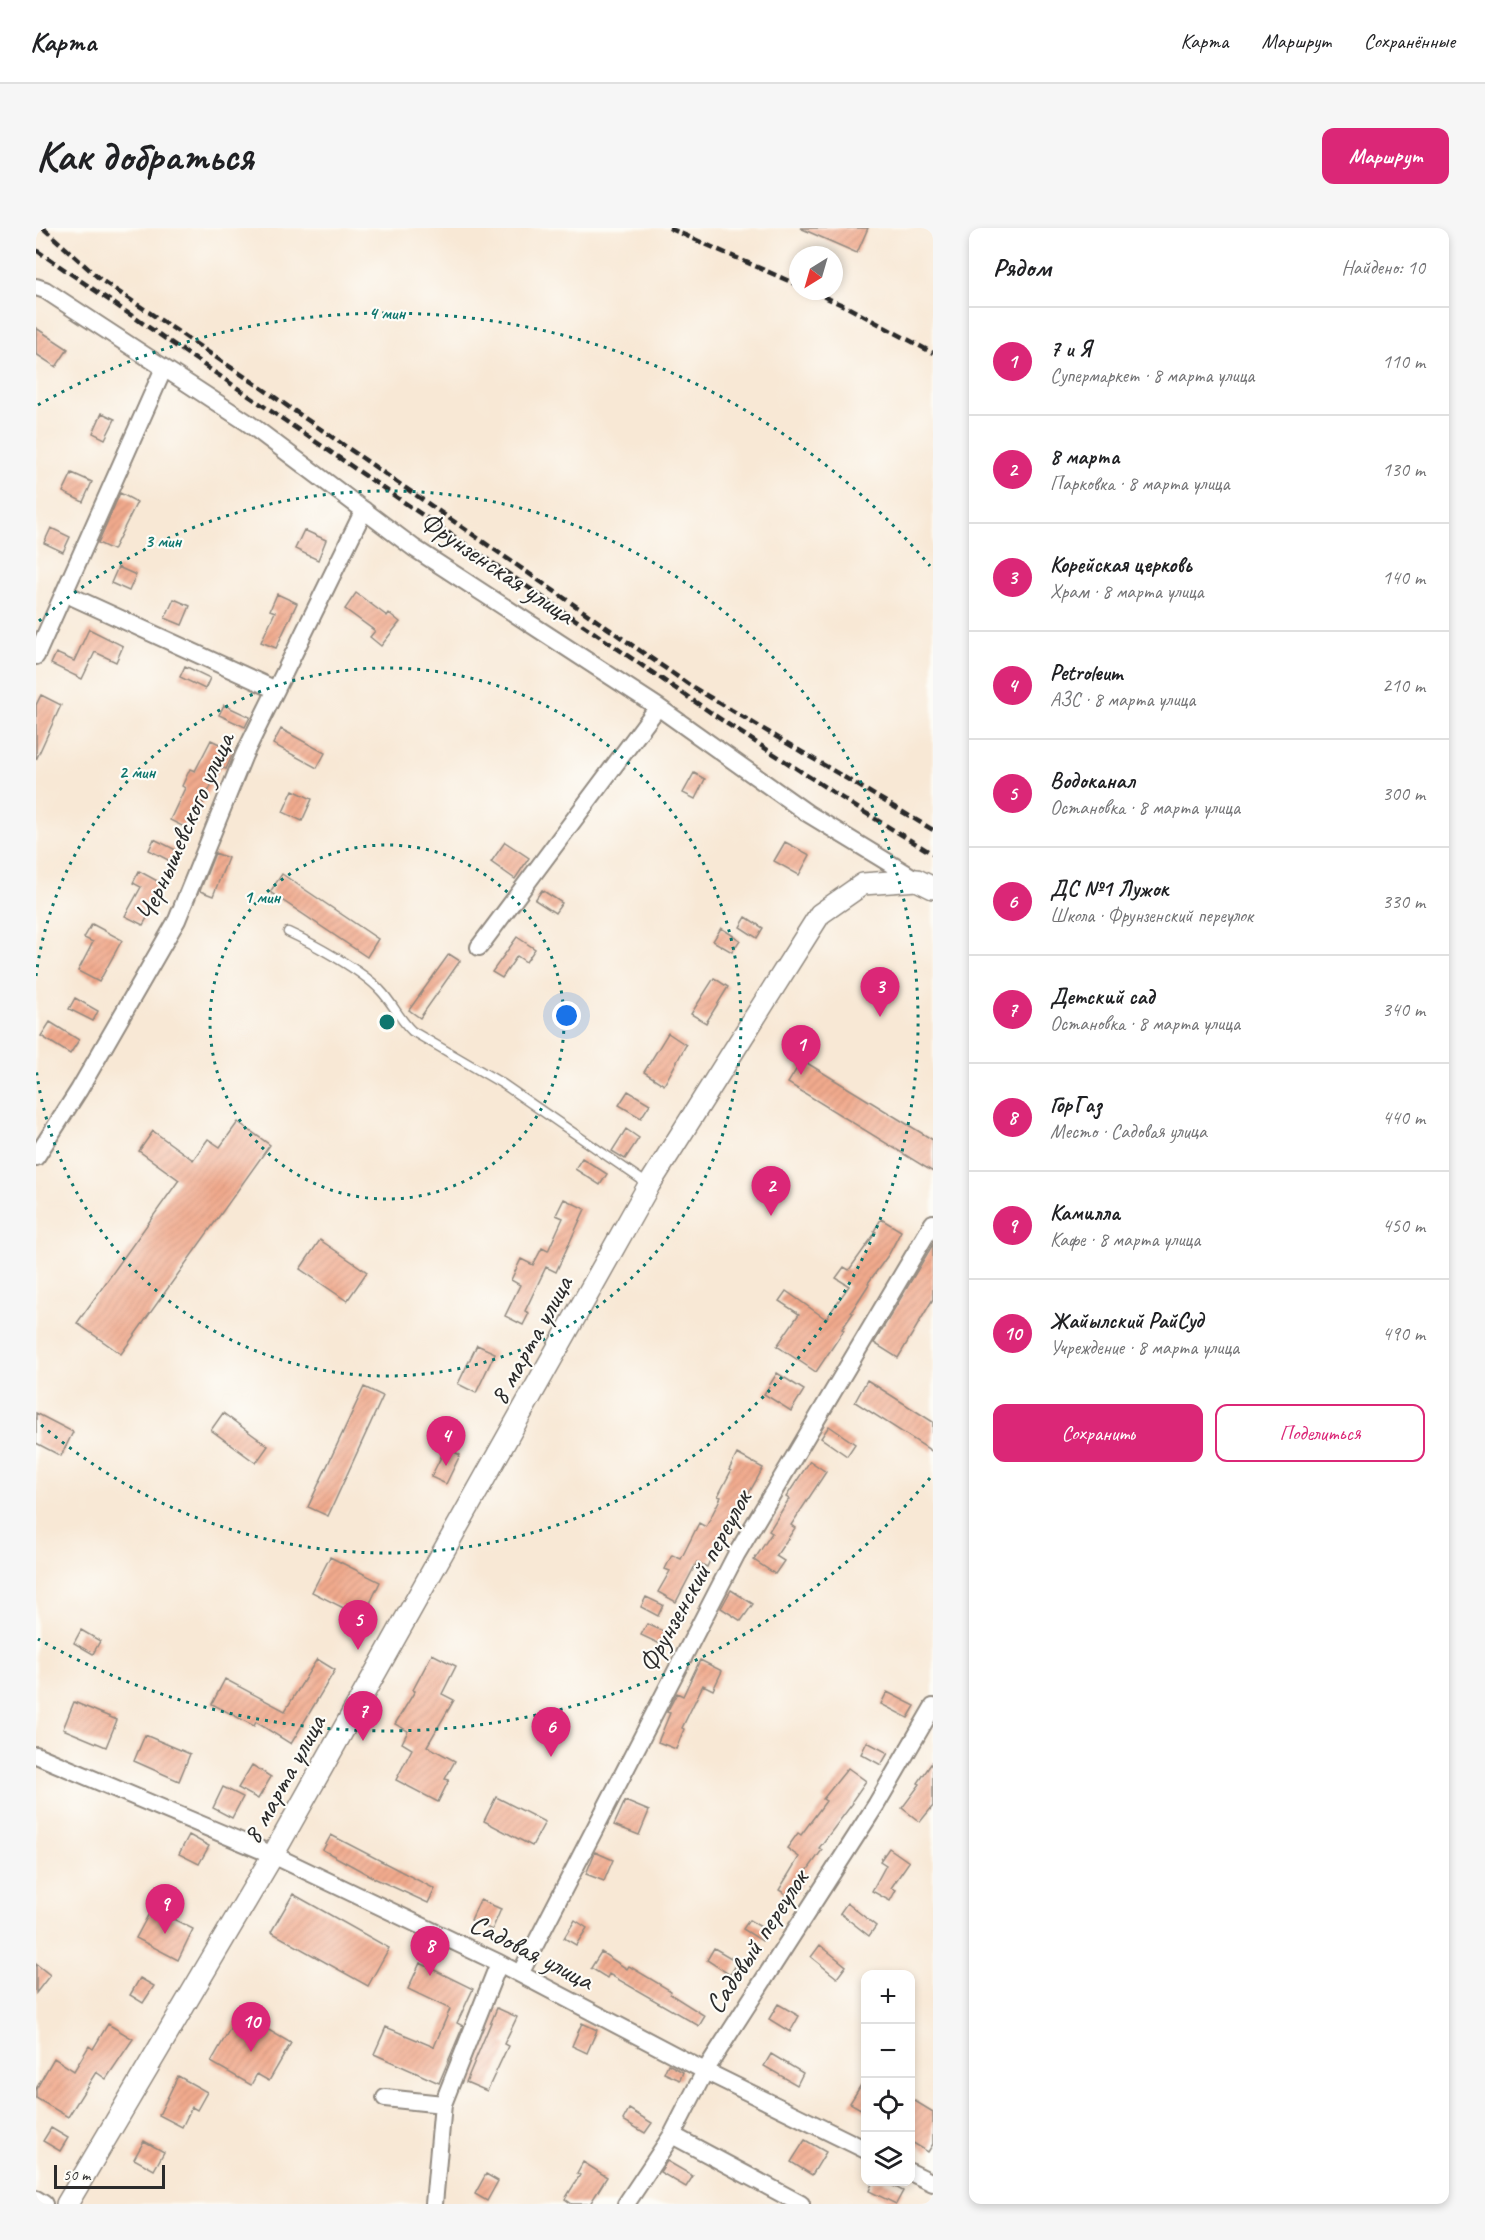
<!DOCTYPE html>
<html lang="ru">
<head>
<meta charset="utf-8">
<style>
  body { margin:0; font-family:Caveat,sans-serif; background:#f6f6f6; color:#202124 }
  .controls { position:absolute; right:18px; bottom:18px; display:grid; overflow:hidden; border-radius:12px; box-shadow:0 3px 9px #0003 }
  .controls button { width:54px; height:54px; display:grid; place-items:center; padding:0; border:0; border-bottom:2px solid #e0e0e0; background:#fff; color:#202124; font:30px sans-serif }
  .compass { position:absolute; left:753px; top:18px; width:54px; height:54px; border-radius:50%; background:#fff; box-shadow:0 3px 9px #0003; rotate:217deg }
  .scale { position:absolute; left:18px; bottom:15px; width:111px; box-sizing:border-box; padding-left:6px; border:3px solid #2b2b2b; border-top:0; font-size:16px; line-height:21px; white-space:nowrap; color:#2b2b2b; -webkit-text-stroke:4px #fdfcf7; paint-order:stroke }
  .you { position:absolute; left:531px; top:788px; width:21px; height:21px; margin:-15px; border:4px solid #fff; border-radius:50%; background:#1a73e8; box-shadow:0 0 0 9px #1a73e833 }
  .badge { display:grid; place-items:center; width:39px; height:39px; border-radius:50%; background:#db2777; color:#fff; font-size:20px; font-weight:700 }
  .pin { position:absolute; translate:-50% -50px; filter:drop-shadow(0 2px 3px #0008) }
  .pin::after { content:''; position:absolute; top:32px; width:21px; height:18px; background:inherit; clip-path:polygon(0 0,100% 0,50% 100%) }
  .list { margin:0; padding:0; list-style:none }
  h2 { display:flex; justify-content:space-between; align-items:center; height:78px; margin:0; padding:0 24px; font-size:26px }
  h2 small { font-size:20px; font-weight:400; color:#757577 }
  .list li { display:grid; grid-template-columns:39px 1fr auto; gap:18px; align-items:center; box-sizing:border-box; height:108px; padding:0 24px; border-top:2px solid #e0e0e0 }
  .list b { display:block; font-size:22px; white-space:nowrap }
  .list p { margin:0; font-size:20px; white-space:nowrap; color:#757577 }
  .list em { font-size:20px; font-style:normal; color:#757577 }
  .actions { display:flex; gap:12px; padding:18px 24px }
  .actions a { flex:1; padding:14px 0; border:2px solid #db2777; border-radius:12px; text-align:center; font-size:21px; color:#db2777 }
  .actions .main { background:#db2777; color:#fff }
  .icon { flex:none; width:33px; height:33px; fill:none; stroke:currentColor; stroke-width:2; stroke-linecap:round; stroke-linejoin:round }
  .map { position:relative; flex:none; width:897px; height:1976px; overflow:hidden; border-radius:12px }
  header { display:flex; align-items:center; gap:36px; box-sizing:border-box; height:84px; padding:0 30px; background:#fff; border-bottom:2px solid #e0e0e0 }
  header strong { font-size:28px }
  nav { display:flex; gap:33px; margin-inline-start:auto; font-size:21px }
  .intro { display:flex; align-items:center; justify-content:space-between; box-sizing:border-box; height:144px; padding:0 36px }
  h1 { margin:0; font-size:42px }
  .button { padding:15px 27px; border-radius:12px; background:#db2777; color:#fff; font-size:21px; font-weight:700 }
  main { display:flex; gap:36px; padding:0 36px }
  aside { flex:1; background:#fff; border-radius:12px; box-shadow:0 3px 9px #0003 }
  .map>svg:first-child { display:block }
</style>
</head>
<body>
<header>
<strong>Карта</strong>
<nav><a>Карта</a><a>Маршрут</a><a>Сохранённые</a></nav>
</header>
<div class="intro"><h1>Как добраться</h1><a class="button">Маршрут</a></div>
<main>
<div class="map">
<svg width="897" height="1976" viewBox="0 0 897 1976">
  <defs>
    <pattern id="building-hatch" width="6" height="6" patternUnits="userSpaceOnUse" patternTransform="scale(1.5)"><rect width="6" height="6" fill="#f1aa8d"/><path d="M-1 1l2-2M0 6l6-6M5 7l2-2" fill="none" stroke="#cf927a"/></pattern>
  </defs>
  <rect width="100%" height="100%" fill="#fdfcf7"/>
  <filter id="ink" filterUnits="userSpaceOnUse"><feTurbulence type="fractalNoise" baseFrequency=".0167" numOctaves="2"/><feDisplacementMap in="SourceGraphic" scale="12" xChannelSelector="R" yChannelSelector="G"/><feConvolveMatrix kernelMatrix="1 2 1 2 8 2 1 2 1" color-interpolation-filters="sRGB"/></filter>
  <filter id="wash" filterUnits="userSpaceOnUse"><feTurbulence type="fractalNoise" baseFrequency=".008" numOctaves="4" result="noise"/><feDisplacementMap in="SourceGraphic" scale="24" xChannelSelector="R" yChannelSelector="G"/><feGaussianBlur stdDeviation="1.35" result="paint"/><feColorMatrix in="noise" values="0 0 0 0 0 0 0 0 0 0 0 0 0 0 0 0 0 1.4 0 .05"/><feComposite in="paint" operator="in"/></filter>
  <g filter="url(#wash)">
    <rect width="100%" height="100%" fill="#f8e8d5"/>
    <g id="blocks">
      <path fill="url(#building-hatch)" d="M764 0H832L821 25Z
        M0 100 32 121 20 139 0 126Z
        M66 185 79 191 69 211 57 205Z
        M36 245 56 254 47 274 27 264Z
        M84 265 101 274 77 322 62 315Z
        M15 300 34 309 27 324 8 315Z
        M268 302 290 312 282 332 259 321Z
        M82 339 100 347 93 363 75 355Z
        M320 365 351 388 353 385 364 394 345 418 334 409 339 403 309 381Z
        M241 366 261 375 240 420 225 414 239 384 234 382Z
        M138 371 154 378 146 397 129 390Z
        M53 401 87 418 80 434 59 424 46 451 15 436 20 425 38 433Z
        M149 438 174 450 169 461 144 449Z
        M5 467 25 477 0 532V477Z
        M188 477 214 489 209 499 183 487Z
        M245 501 289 525 281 540 237 516Z
        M175 512 198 523 190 541 184 539 154 602 134 592 149 560 146 558 154 541 159 543Z
        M658 545 669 551 659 571 647 565Z
        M257 562 276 571 266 593 247 584Z
        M118 611 140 622 134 633 113 622Z
        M469 614 493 630 479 651 455 634Z
        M749 614 774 627 763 647 738 633Z
        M179 625 192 630 177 668 164 663Z
        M103 643 125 655 112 679 116 681 107 697 89 688 105 659 97 655Z
        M246 646 342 711 331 729 234 664Z
        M506 662 526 675 519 685 499 672Z
        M710 689 727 700 721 710 704 699Z
        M56 696 86 712 63 754 42 743 57 714 48 710Z
        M685 700 704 712 696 724 677 713Z
        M481 709 499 721 490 734 481 728 466 750 456 744Z
        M413 726 424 733 384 790 373 782Z
        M678 750 692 759 670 795 655 786Z
        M39 770 62 783 57 793 33 781Z
        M14 794 43 812 34 826 5 808Z
        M632 805 650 817 628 857 608 844Z
        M766 832 897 912V944L752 855Z
        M592 863 614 876 605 890 583 877Z
        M202 894 234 917 85 1126 41 1095 143 952 103 923 117 903 157 932 172 911 184 919Z
        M590 901 603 910 589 931 576 923Z
        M546 930 571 946 564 957 539 941Z
        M528 971 549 981 520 1044 510 1039 489 1083 493 1085 487 1097 469 1088 484 1057 475 1052 485 1031 497 1037 506 1020 512 1023 527 990 520 987Z
        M845 991 865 1003 853 1026 832 1055 833 1056 815 1084 817 1085 806 1101 808 1102 780 1144 741 1118 763 1086 743 1073 750 1063 790 1091 813 1058 800 1050 808 1039 813 1042 840 1004 838 1003Z
        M284 1012 331 1044 311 1073 264 1041Z
        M897 1016V1071L862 1130 838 1115Z
        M441 1117 459 1125 440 1165 422 1156Z
        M741 1145 768 1162 755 1183 728 1166Z
        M831 1152 897 1194V1224L819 1174Z
        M328 1159 347 1168 292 1288 272 1279Z
        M0 1185 37 1204 25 1228 0 1215Z
        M187 1185 232 1218 220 1235 175 1202Z
        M793 1198 819 1216 811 1228 785 1210Z
        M410 1219 424 1227 410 1256 395 1249Z
        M701 1226 727 1240 694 1299 692 1298 681 1317 671 1339 661 1334 640 1374 622 1364 634 1343 629 1341 636 1327 645 1331 663 1295 670 1299 685 1269 682 1268 695 1243 693 1242Z
        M774 1233 790 1244 755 1297 759 1300 740 1328 748 1333 739 1346 718 1332 736 1305 733 1303 753 1271 750 1269Z
        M294 1329 344 1354 327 1390 276 1364Z
        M695 1362 717 1376 705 1393 685 1380Z
        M610 1369 627 1377 622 1388 605 1379Z
        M611 1396 629 1404 624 1416 605 1407Z
        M45 1402 64 1413 57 1426 38 1415Z
        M396 1426 420 1438 406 1466 418 1472 391 1518 419 1533 409 1551 413 1552 402 1574 360 1552 376 1521 366 1515 372 1503 359 1496 379 1463 377 1462Z
        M281 1431 299 1442 255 1516 220 1494 218 1498 176 1476 189 1451 249 1483Z
        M664 1432 686 1443 677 1462 667 1457 646 1500 648 1501 640 1521 622 1514 634 1485 631 1484 641 1465 647 1468Z
        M851 1464 879 1478 872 1490 845 1476Z
        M38 1474 81 1492 70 1519 27 1501Z
        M109 1507 154 1526 143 1553 98 1533Z
        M831 1514 852 1525 845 1537 825 1526Z
        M897 1533V1578L884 1594 866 1580 884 1556 882 1555Z
        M216 1537 235 1549 222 1571 202 1560Z
        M812 1540 830 1553 816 1573 817 1575 783 1620 786 1622 768 1647 770 1648 756 1670 743 1662 763 1629 751 1620 762 1605 765 1607 790 1573 787 1571Z
        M187 1559 207 1569 196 1590 177 1580Z
        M460 1569 509 1594 496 1618 448 1593Z
        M589 1573 613 1583 603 1607 578 1597Z
        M153 1607 173 1618 163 1636 143 1626Z
        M295 1607 399 1661 392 1675 340 1651 287 1622Z
        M853 1620 873 1634 855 1660 860 1662 854 1673 836 1663 850 1637 844 1633Z
        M559 1624 577 1632 568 1653 550 1646Z
        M257 1666 353 1720 332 1758 235 1704Z
        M444 1672 465 1681 456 1702 435 1692Z
        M811 1675 840 1698 833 1708 804 1685Z
        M116 1680 157 1701 142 1732 100 1710Z
        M539 1692 551 1700 540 1717 528 1710Z
        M713 1692 732 1703 726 1713 707 1701Z
        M784 1717 810 1738 801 1750 775 1729Z
        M678 1720 702 1734 694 1747 671 1732Z
        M565 1724 591 1741 593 1738 635 1763 634 1766 669 1788 663 1798 573 1746 571 1750 555 1740Z
        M384 1735 437 1761 421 1795 427 1798 403 1855 338 1826 350 1799 398 1819 414 1781 372 1761Z
        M0 1736 14 1747 0 1765Z
        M104 1750 118 1758 107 1775 94 1767Z
        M742 1776 763 1788 754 1804 733 1791Z
        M461 1780 481 1789 468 1816 472 1818 451 1863 430 1854Z
        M203 1785 255 1815 233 1853 221 1846 215 1857 175 1834Z
        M546 1795 561 1802 551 1825 536 1818Z
        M72 1796 97 1811 70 1851 60 1844 32 1889 0 1870V1861L18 1830 38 1843 53 1818 57 1821Z
        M735 1826 767 1845 761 1857 728 1838Z
        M632 1836 647 1844 644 1852 628 1845Z
        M142 1848 171 1864 161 1882 156 1879 146 1899 123 1887Z
        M830 1849V1884L814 1875Z
        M874 1870 897 1884V1916L892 1924 874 1913Z
        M593 1881 616 1895 609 1905 587 1892Z
        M15 1900 32 1910 24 1923 7 1913Z
        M769 1912 790 1924 776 1947 755 1934Z
        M108 1913 128 1924 118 1942 98 1931Z
        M631 1933 657 1948 650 1959 624 1944Z
        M547 1934 571 1949 554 1976H536L529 1971 544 1947 541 1945Z
        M450 1946 462 1953 451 1973 439 1966Z
        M837 1953H848L867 1963 860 1976 833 1963Z"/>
    </g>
  </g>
  <g filter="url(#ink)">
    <use href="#blocks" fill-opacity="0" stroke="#928a80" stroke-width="1.5"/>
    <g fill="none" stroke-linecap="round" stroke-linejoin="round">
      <g stroke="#928a80" stroke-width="11">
        <path id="service" d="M252 704C276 715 327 743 344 762 356 774 363 791 376 803L467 856 613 957"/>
      </g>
      <g stroke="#928a80" stroke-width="20">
        <path id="minor" d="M0 59 9 62 212 195 378 320 622 479 771 585 881 652
          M28 365 240 462
          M0 428 128 140
          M443 719 622 479
          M0 929 43 862 141 692 208 527 328 282
          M0 1527 237 1627 463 1735 669 1843 830 1922
          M484 1746 700 1327 897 995
          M349 1870 407 1876
          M636 1907 765 1976
          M874 1944 897 1955
          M0 1971 8 1976
          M398 1976 407 1876 463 1735
          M590 1976 636 1907 669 1843 840 1577 897 1479"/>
      </g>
      <g stroke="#928a80" stroke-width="24">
        <path id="tertiary" d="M31 1976 237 1627 613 957 784 686 827 656 881 652 897 660"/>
      </g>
      <use href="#service" stroke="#fff" stroke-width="8"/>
      <use href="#minor" stroke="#fff" stroke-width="16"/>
      <use href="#tertiary" stroke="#fff" stroke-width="21"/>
      <path stroke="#2b2b2b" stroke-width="4.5" stroke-dasharray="9 4.5" stroke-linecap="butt" d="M7 0 65 52 224 159 655 458 897 602
        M633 0 762 57
        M0 22 690 495 823 581 897 626
        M775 63 811 79 897 125"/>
    </g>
  </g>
  <g fill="none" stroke="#0f766e" stroke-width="3" stroke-dasharray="3 6">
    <circle cx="351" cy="794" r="177"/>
    <path d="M0 748A354 354 0 1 1 0 840"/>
    <path d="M3 393A531 531 0 1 1 3 1195"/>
    <path d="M894 1250A709 709 0 0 1 2 1411M2 177A709 709 0 0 1 894 338"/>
  </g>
  <g text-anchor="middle" stroke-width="4.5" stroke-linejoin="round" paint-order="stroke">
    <g font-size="28" fill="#2b2b2b" stroke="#fdfcf7">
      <text transform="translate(462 339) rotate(34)" y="10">Фрунзенская улица</text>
      <text transform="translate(148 599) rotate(-66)" y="10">Чернышевского улица</text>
      <text transform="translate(494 1112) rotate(-61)" y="10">8 марта улица</text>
      <text transform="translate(658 1353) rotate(-61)" y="10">Фрунзенский переулок</text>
      <text transform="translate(247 1551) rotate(-61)" y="10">8 марта улица</text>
      <text transform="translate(720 1713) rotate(-57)" y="10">Садовый переулок</text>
      <text transform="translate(496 1723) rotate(27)" y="10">Садовая улица</text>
    </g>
  </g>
  <circle cx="351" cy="794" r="9" fill="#0f766e" stroke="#fdfcf7" stroke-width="3"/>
  <g font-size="18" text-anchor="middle" font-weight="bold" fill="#0f766e" stroke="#fdfcf7" stroke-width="4.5" stroke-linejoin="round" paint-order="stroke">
    <text x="351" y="91">4 мин</text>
    <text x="127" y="319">3 мин</text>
    <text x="101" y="550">2 мин</text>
    <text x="226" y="675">1 мин</text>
  </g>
</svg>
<div class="controls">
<button>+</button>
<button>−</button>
<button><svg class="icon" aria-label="locate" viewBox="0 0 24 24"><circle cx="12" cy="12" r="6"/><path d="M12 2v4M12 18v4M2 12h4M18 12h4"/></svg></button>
<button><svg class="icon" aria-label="layers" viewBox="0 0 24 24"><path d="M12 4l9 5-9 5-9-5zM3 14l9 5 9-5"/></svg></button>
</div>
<svg class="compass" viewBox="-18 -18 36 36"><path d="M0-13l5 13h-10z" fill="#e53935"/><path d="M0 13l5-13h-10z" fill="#757577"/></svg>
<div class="scale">50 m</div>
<div class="you"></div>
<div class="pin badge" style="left:765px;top:847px">1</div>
<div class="pin badge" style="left:735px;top:988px">2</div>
<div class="pin badge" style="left:844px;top:789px">3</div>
<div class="pin badge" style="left:410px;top:1238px">4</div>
<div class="pin badge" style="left:322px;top:1422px">5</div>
<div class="pin badge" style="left:515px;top:1529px">6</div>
<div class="pin badge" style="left:327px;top:1513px">7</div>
<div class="pin badge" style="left:394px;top:1748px">8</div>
<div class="pin badge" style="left:129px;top:1706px">9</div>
<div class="pin badge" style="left:215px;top:1824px">10</div>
</div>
<aside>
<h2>Рядом<small>Найдено: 10</small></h2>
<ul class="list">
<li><span class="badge">1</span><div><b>7 и Я</b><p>Супермаркет · 8 марта улица</p></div><em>110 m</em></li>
<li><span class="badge">2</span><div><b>8 марта</b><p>Парковка · 8 марта улица</p></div><em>130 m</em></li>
<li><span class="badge">3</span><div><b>Корейская церковь</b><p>Храм · 8 марта улица</p></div><em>140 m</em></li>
<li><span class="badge">4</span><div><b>Petroleum</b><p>АЗС · 8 марта улица</p></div><em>210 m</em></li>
<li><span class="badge">5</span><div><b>Водоканал</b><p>Остановка · 8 марта улица</p></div><em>300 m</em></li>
<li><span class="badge">6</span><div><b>ДС №1 Лужок</b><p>Школа · Фрунзенский переулок</p></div><em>330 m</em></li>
<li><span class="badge">7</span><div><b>Детский сад</b><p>Остановка · 8 марта улица</p></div><em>340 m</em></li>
<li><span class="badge">8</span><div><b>ГорГаз</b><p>Место · Садовая улица</p></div><em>440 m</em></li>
<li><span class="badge">9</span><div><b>Камилла</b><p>Кафе · 8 марта улица</p></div><em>450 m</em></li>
<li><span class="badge">10</span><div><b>Жайылский РайСуд</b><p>Учреждение · 8 марта улица</p></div><em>490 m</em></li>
</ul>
<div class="actions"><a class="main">Сохранить</a><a>Поделиться</a></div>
</aside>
</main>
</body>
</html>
